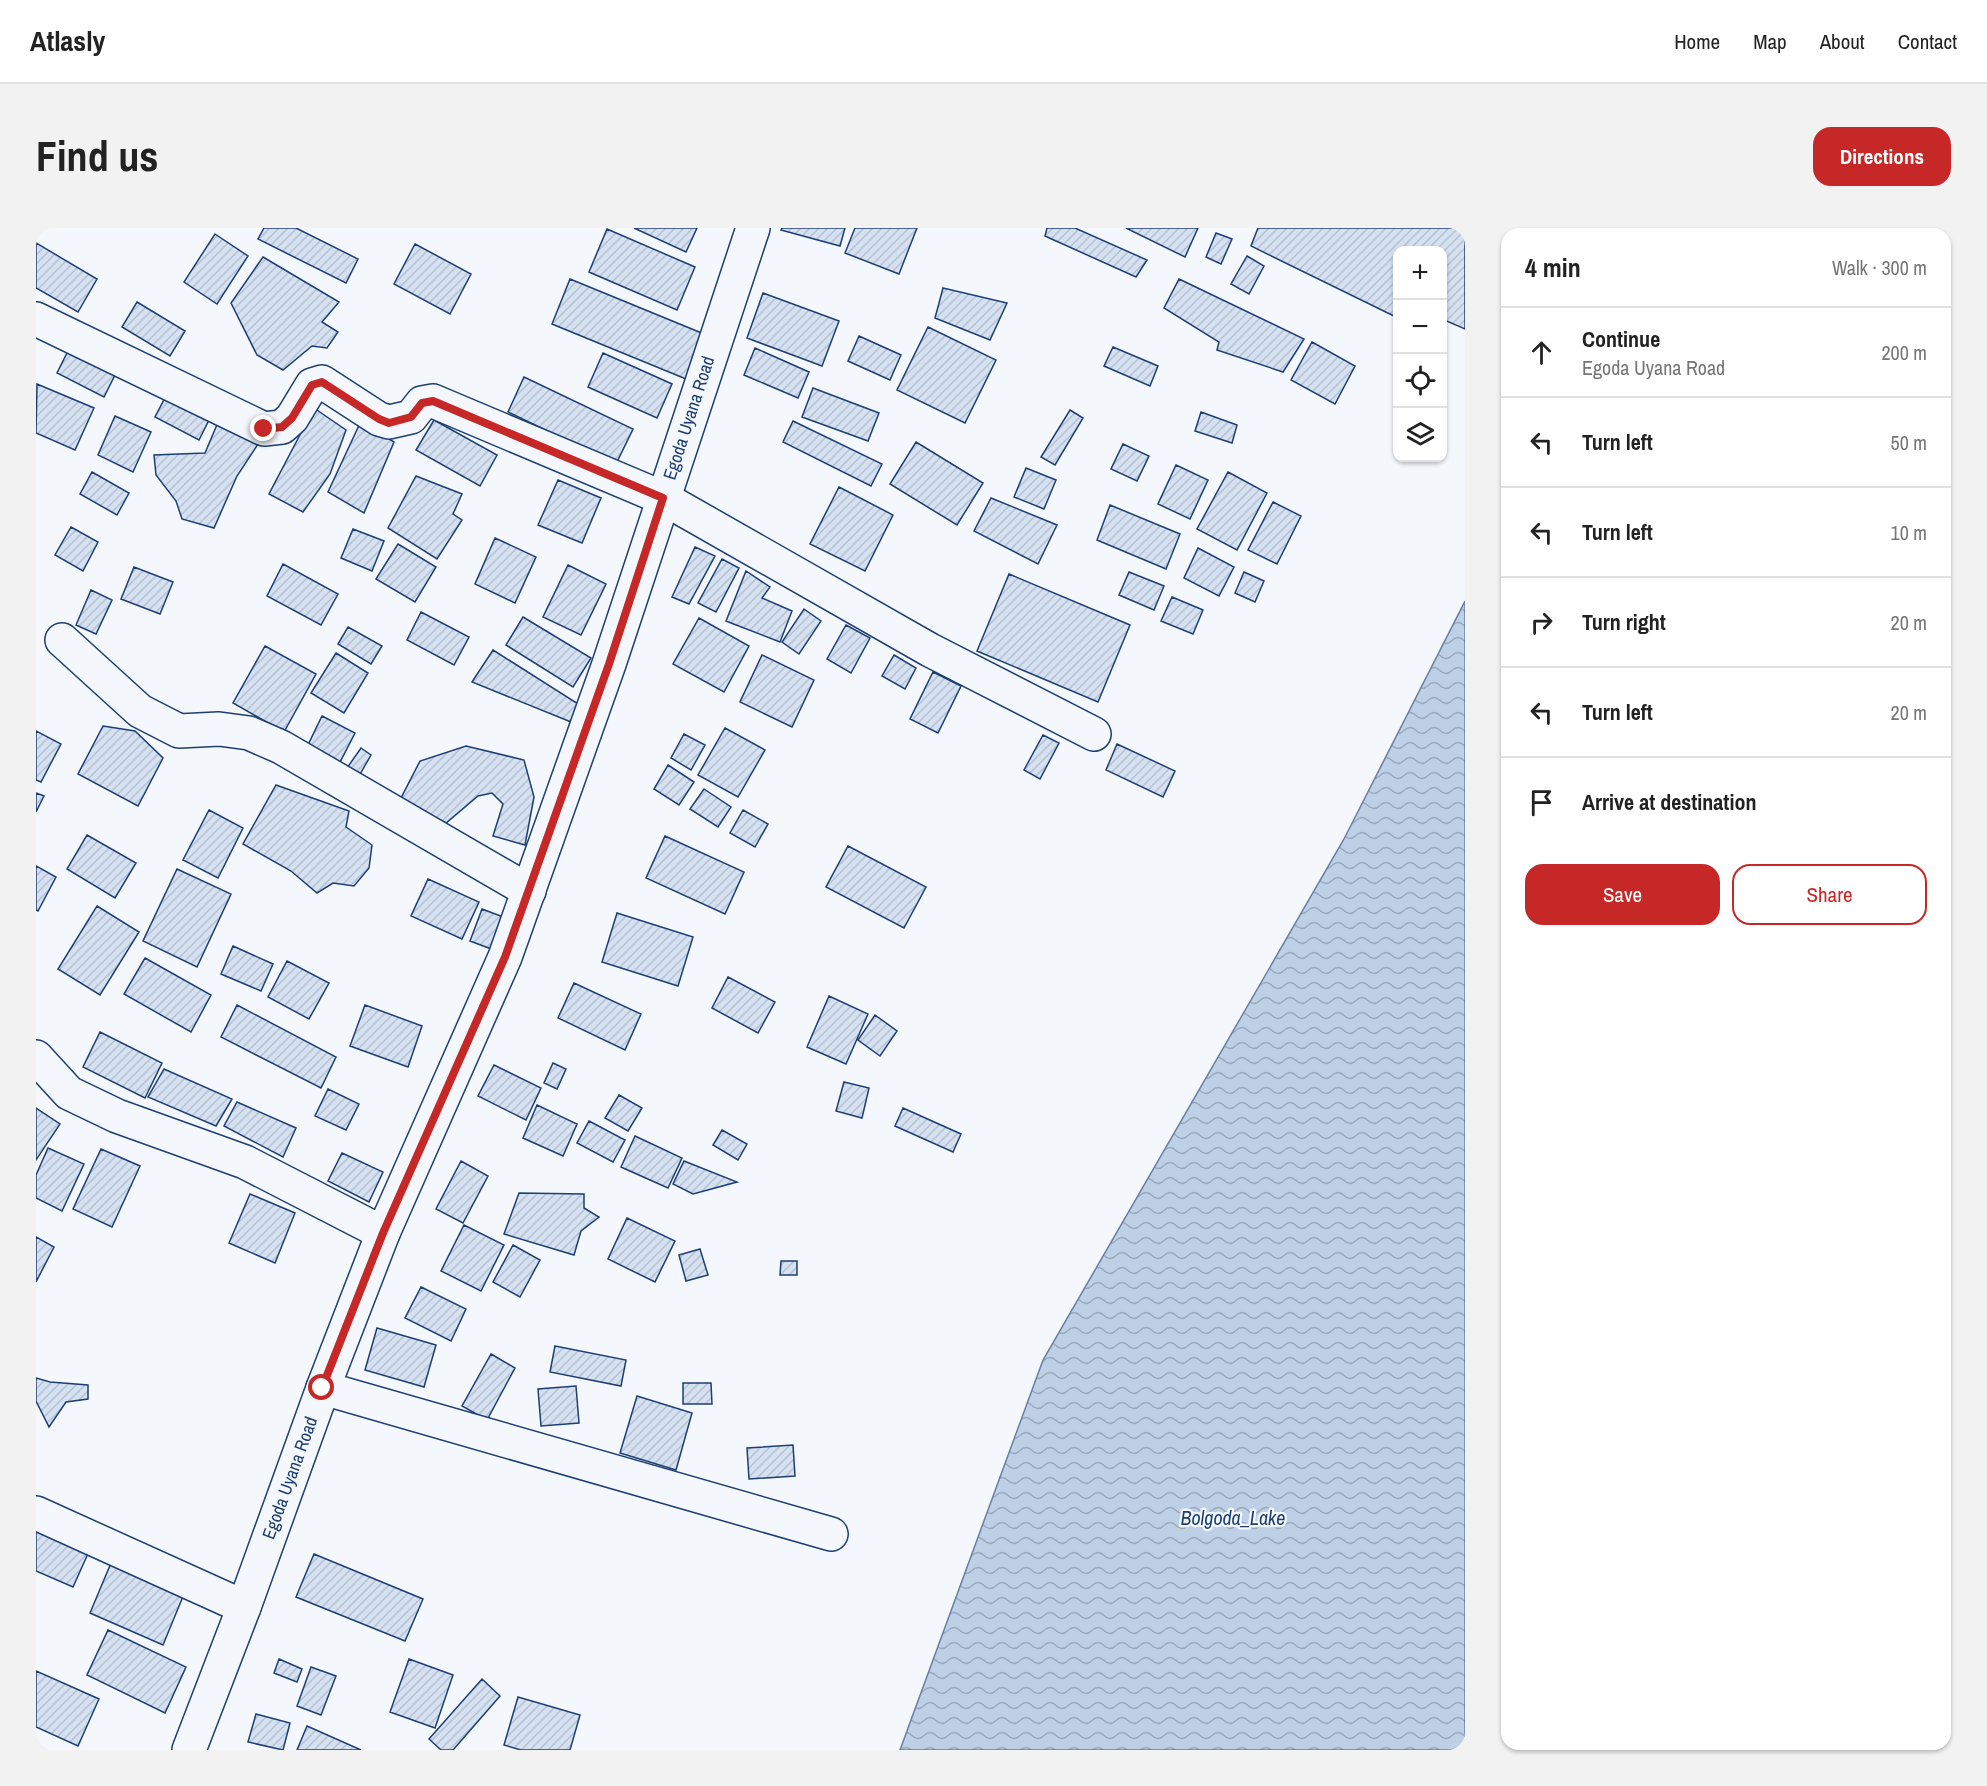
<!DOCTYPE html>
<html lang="en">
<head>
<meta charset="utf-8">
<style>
  body { margin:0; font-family:"Archivo Narrow",sans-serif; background:#f2f2f2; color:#222 }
  .controls { position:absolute; right:18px; top:18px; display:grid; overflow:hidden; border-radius:12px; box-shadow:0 2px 4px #0004 }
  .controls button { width:54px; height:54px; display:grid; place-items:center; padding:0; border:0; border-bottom:2px solid #e0e0e0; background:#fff; color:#222; font:30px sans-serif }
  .stop { position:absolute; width:18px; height:18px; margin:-14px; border:4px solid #c62828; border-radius:50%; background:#fff }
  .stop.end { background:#c62828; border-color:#fff; box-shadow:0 2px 6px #0008 }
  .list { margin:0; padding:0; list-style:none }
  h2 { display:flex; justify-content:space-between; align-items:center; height:78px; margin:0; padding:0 24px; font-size:26px }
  h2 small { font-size:20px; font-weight:400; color:#767676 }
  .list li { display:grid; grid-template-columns:39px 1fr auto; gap:18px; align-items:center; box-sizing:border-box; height:90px; padding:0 24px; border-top:2px solid #e0e0e0 }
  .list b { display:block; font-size:22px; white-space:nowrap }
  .list p { margin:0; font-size:20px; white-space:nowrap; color:#767676 }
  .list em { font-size:20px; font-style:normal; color:#767676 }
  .actions { display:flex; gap:12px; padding:18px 24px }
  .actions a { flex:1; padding:14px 0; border:2px solid #c62828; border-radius:18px; text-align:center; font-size:21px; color:#c62828 }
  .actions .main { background:#c62828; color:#fff }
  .icon { flex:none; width:33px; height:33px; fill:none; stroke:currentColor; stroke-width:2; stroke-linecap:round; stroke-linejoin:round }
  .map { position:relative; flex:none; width:1429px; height:1522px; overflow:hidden; border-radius:18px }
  header { display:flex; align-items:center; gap:36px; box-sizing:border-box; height:84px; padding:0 30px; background:#fff; border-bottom:2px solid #e0e0e0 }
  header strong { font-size:28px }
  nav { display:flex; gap:33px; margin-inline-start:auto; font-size:21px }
  .intro { display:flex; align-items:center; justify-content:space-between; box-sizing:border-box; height:144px; padding:0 36px }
  h1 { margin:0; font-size:42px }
  .button { padding:15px 27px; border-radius:18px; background:#c62828; color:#fff; font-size:21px; font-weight:700 }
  main { display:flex; gap:36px; padding:0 36px }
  aside { flex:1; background:#fff; border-radius:18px; box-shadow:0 2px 4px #0004 }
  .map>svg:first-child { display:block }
</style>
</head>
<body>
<header>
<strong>Atlasly</strong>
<nav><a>Home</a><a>Map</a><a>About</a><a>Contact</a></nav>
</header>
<div class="intro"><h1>Find us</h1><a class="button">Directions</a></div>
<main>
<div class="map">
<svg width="1429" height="1522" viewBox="0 0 1429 1522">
  <defs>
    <pattern id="water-waves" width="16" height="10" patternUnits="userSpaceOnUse" patternTransform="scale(1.5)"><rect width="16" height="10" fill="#bed0e5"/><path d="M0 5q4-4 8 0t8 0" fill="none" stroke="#9aaabe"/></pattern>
    <pattern id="building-hatch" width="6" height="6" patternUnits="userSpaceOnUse" patternTransform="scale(1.5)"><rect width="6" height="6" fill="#d5e0f0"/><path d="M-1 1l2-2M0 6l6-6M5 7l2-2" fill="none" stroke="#b6c1d1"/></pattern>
  </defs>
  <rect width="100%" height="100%" fill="#f4f7fb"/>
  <path fill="url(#water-waves)" stroke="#687fa3" stroke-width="1.5" d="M1429 373V1522H864L1007 1132 1308 611Z"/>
  <path fill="url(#building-hatch)" stroke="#1d3f73" stroke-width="1.5" d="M228 0H260L322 31 310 55 222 11Z
    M598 0H661L650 24Z
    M746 0H809L804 18 745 2Z
    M819 0H881L863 46 809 25Z
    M1011 0H1039L1111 32 1100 49 1009 8Z
    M1090 0H1162L1149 29Z
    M1222 0H1429V101L1406 91V22H1362V90L1215 18Z
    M571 1 659 39 641 82 553 44Z
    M1180 5 1196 11 1185 36 1170 29Z
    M179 6 212 28 181 76 148 54Z
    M0 15 61 51 42 84 0 60Z
    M379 16 435 46 414 86 358 56Z
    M1211 28 1228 38 1213 66 1195 56Z
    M227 29 303 74 286 94 302 104 291 120 276 118 247 142 221 127 195 75Z
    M534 51 668 106 650 151 516 96Z
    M1143 51 1268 111 1247 144 1181 122 1183 114 1128 80Z
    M907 60 971 75 954 112 899 90Z
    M727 65 803 93 786 138 711 110Z
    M101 74 149 103 134 128 86 99Z
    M892 99 960 132 929 195 861 162Z
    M823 108 865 127 854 152 812 133Z
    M1276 114 1319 138 1299 176 1255 152Z
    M35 117 82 141 68 169 21 145Z
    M1077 119 1122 138 1114 158 1068 138Z
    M719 120 773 144 762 170 708 147Z
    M567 125 636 156 621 190 552 159Z
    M488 149 597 201 580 236 472 184Z
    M1 156 58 180 39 222 0 205Z
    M777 160 843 185 832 213 766 189Z
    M132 164 176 186 163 212 119 189Z
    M278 180 310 202 294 246 267 284 233 266Z
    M1034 182 1047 190 1019 237 1005 229Z
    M1165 184 1201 197 1196 215 1159 203Z
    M79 188 115 204 97 244 62 227Z
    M183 192 226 210 201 248 178 300 146 291 140 273 120 247 118 227 169 225Z
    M398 192 461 227 444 258 380 222Z
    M325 193 358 214 328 285 292 264Z
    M757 193 846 236 835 258 747 214Z
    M880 214 947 255 921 297 854 256Z
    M1087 216 1113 228 1101 253 1075 241Z
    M1140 237 1172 252 1154 291 1122 276Z
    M990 240 1020 252 1008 281 978 269Z
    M56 244 93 265 81 287 44 266Z
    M1192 244 1231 265 1201 322 1161 301Z
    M380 248 426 266 417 286 426 292 401 331 352 300Z
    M522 252 565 270 546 315 502 297Z
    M803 259 857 287 829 343 774 316Z
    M955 270 1021 297 1002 336 938 303Z
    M1237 274 1265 288 1241 336 1212 322Z
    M1074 277 1144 306 1130 341 1061 312Z
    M35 299 62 314 47 343 19 327Z
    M317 301 348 313 336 343 305 330Z
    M459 310 500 329 479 375 439 356Z
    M362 316 400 339 379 374 340 351Z
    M659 319 679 328 653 376 636 369Z
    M1162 320 1198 339 1183 368 1148 350Z
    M686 331 703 340 680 384 662 375Z
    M247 336 302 366 285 397 231 368Z
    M532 337 570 356 545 407 507 389Z
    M98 339 137 354 124 386 85 371Z
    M710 343 734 359 726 370 756 383 744 414 690 393Z
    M1093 344 1128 358 1118 382 1083 367Z
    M1208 344 1228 353 1219 374 1199 365Z
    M973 346 1094 397 1062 474 941 423Z
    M55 362 76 372 60 406 40 397Z
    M1136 369 1167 382 1157 406 1125 393Z
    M768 381 785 393 763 426 746 414Z
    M385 384 433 409 418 437 371 412Z
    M487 389 555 430 537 459 470 417Z
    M663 390 713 418 688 464 637 436Z
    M810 397 834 410 815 445 791 431Z
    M312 399 346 418 335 436 302 416Z
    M229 418 280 446 248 504 197 475Z
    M457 422 547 479 540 496 436 454Z
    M300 425 332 445 308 485 275 465Z
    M726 427 778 452 756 499 704 474Z
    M858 427 880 440 869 461 846 448Z
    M897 444 925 458 902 505 874 491Z
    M286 488 319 505 302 538 270 521Z
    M67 498 99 503 127 530 102 578 42 546Z
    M689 500 729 522 702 569 662 547Z
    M0 503 25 516 5 554 0 552Z
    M648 506 669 517 655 542 635 530Z
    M1007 507 1023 515 1004 551 988 542Z
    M1081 516 1139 543 1127 569 1070 542Z
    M430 518 488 532 498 569 489 617 457 608 467 576 456 565 442 568 410 595 364 572 384 533Z
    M325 520 335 527 323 548 311 540Z
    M632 537 658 554 643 577 618 561Z
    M240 557 313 583 310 599 336 617 333 640 318 658 297 655 281 665 255 643 207 616Z
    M668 561 695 579 682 599 654 581Z
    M0 565 8 568 0 584Z
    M173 582 207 600 182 650 147 632Z
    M707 582 732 596 719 619 694 605Z
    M51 607 100 635 79 670 31 641Z
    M629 608 708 644 689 686 610 650Z
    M812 618 890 659 868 700 790 659Z
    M0 638 20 649 2 683 0 682Z
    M141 641 195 666 161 739 107 713Z
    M392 651 443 674 426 711 375 688Z
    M61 678 103 704 64 767 22 741Z
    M446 681 470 690 458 722 434 713Z
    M581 685 657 709 642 758 566 734Z
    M197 718 237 736 225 763 185 746Z
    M109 730 175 767 155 804 88 766Z
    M251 733 293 755 273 791 232 769Z
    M692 749 739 774 722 805 676 780Z
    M538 755 605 786 589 822 522 790Z
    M793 768 832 786 810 836 771 819Z
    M201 777 300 829 285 860 185 809Z
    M329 777 386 798 372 839 314 818Z
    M839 787 861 803 844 828 822 812Z
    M64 804 126 835 109 870 47 839Z
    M517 835 530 841 521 861 508 855Z
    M458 837 505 860 490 892 442 868Z
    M128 841 196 871 180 898 112 869Z
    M808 854 833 860 826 890 800 883Z
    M292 861 323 876 310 902 279 888Z
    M583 867 606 880 592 903 569 890Z
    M201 874 260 900 247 929 188 898Z
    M501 877 541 896 527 928 487 910Z
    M0 880 24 896 0 932Z
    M867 880 925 906 917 924 859 898Z
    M553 893 589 912 577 934 541 915Z
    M686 902 711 916 702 932 677 917Z
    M599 908 646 930 632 960 585 939Z
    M12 920 48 936 26 983 0 970V947Z
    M65 921 104 938 76 999 37 981Z
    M306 925 347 944 333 974 292 953Z
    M425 933 452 948 427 995 400 981Z
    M648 933 701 954 657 966 637 956Z
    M483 965 548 966V980L563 989 545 1003 538 1027 468 1006Z
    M214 966 259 985 239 1035 193 1015Z
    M591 990 639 1013 619 1054 572 1031Z
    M428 997 468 1017 445 1063 405 1043Z
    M0 1009 18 1019 0 1054Z
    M477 1017 504 1032 484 1069 457 1054Z
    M664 1021 672 1047 650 1053 643 1027Z
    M745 1033H761V1047H744Z
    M385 1059 430 1081 415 1113 369 1090Z
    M341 1100 400 1117 388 1159 329 1142Z
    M519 1118 590 1132 585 1158 514 1144Z
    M455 1126 479 1140 451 1192 426 1178Z
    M0 1150 14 1154 52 1157V1171L30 1174 13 1199 0 1173Z
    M647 1155H675L676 1176H647Z
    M540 1158 543 1195 505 1198 502 1161Z
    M601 1168 656 1185 640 1242 584 1225Z
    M757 1217 759 1248 713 1251 711 1220Z
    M0 1295 55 1319 37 1359 0 1343Z
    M278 1326 387 1371 369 1413 260 1369Z
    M75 1335 148 1366 127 1417 54 1385Z
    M72 1402 150 1439 129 1485 51 1447Z
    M243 1431 266 1441 261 1454 238 1445Z
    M373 1431 417 1447 399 1500 354 1484Z
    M275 1439 300 1448 285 1487 261 1478Z
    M0 1443 63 1471 42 1518 0 1499Z
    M446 1451 464 1468 417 1522H405L393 1511Z
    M482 1469 544 1487 534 1522H485L468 1517Z
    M220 1486 254 1495 247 1522 212 1514Z
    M271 1498 325 1522H261Z"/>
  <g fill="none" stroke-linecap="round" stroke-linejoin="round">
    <g stroke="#1d3f73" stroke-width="36">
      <path id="minor" d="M0 91 228 201 246 199 256 190 276 157 286 154 343 191 353 194 375 189 386 175 397 173 627 270 894 422 1058 506
        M26 412 104 483 143 503 183 501 213 505 245 519 493 663
        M0 829 33 865 81 888 209 934 347 1005
        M287 1160 795 1306
        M0 1285 208 1379"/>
    </g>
    <g stroke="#1d3f73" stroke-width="36">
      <path id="major" d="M153 1522 208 1379 287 1160 347 1005 469 729 573 436 717 0"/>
    </g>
    <use href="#minor" stroke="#f4f7fb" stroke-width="33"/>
    <use href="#major" stroke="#f4f7fb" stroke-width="33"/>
  </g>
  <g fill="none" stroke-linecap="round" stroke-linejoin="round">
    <path stroke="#c62828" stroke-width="8" d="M228 201 246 199 256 190 276 157 286 154 343 191 353 195 375 189 386 175 397 173 627 270 573 436 469 729 347 1005 286 1160"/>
  </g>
  <g text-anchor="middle" stroke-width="4.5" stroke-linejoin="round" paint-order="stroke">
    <g font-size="18" fill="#1d3f73" stroke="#f4f7fb">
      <text transform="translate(653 190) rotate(-72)" y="6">Egoda Uyana Road</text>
      <text transform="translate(254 1250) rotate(-70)" y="6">Egoda Uyana Road</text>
    </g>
    <g font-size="20" font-style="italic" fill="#1d3f73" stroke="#f4f7fb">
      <text x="1197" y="1297">Bolgoda_Lake</text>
    </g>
  </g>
</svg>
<div class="controls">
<button>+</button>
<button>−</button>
<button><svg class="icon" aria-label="locate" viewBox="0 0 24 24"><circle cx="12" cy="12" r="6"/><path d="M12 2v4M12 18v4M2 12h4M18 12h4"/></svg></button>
<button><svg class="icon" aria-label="layers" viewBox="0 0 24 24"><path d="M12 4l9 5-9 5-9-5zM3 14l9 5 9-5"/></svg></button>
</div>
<div class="stop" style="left:286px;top:1160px"></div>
<div class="stop end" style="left:228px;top:201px"></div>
</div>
<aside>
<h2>4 min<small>Walk · 300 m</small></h2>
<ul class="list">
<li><svg class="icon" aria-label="ahead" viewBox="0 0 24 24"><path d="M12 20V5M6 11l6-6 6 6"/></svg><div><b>Continue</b><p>Egoda Uyana Road</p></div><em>200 m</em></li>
<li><svg class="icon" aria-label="left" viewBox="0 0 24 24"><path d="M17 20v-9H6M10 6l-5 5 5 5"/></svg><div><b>Turn left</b></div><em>50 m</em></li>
<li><svg class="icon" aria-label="left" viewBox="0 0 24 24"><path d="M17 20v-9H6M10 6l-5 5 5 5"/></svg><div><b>Turn left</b></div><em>10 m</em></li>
<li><svg class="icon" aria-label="right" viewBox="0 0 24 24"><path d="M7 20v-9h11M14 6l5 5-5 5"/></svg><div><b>Turn right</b></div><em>20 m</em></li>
<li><svg class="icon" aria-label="left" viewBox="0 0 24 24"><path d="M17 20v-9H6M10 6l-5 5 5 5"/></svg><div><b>Turn left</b></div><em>20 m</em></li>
<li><svg class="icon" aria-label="arrive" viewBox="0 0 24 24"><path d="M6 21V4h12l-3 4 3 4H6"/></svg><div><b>Arrive at destination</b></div></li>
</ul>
<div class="actions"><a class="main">Save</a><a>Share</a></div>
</aside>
</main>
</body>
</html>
